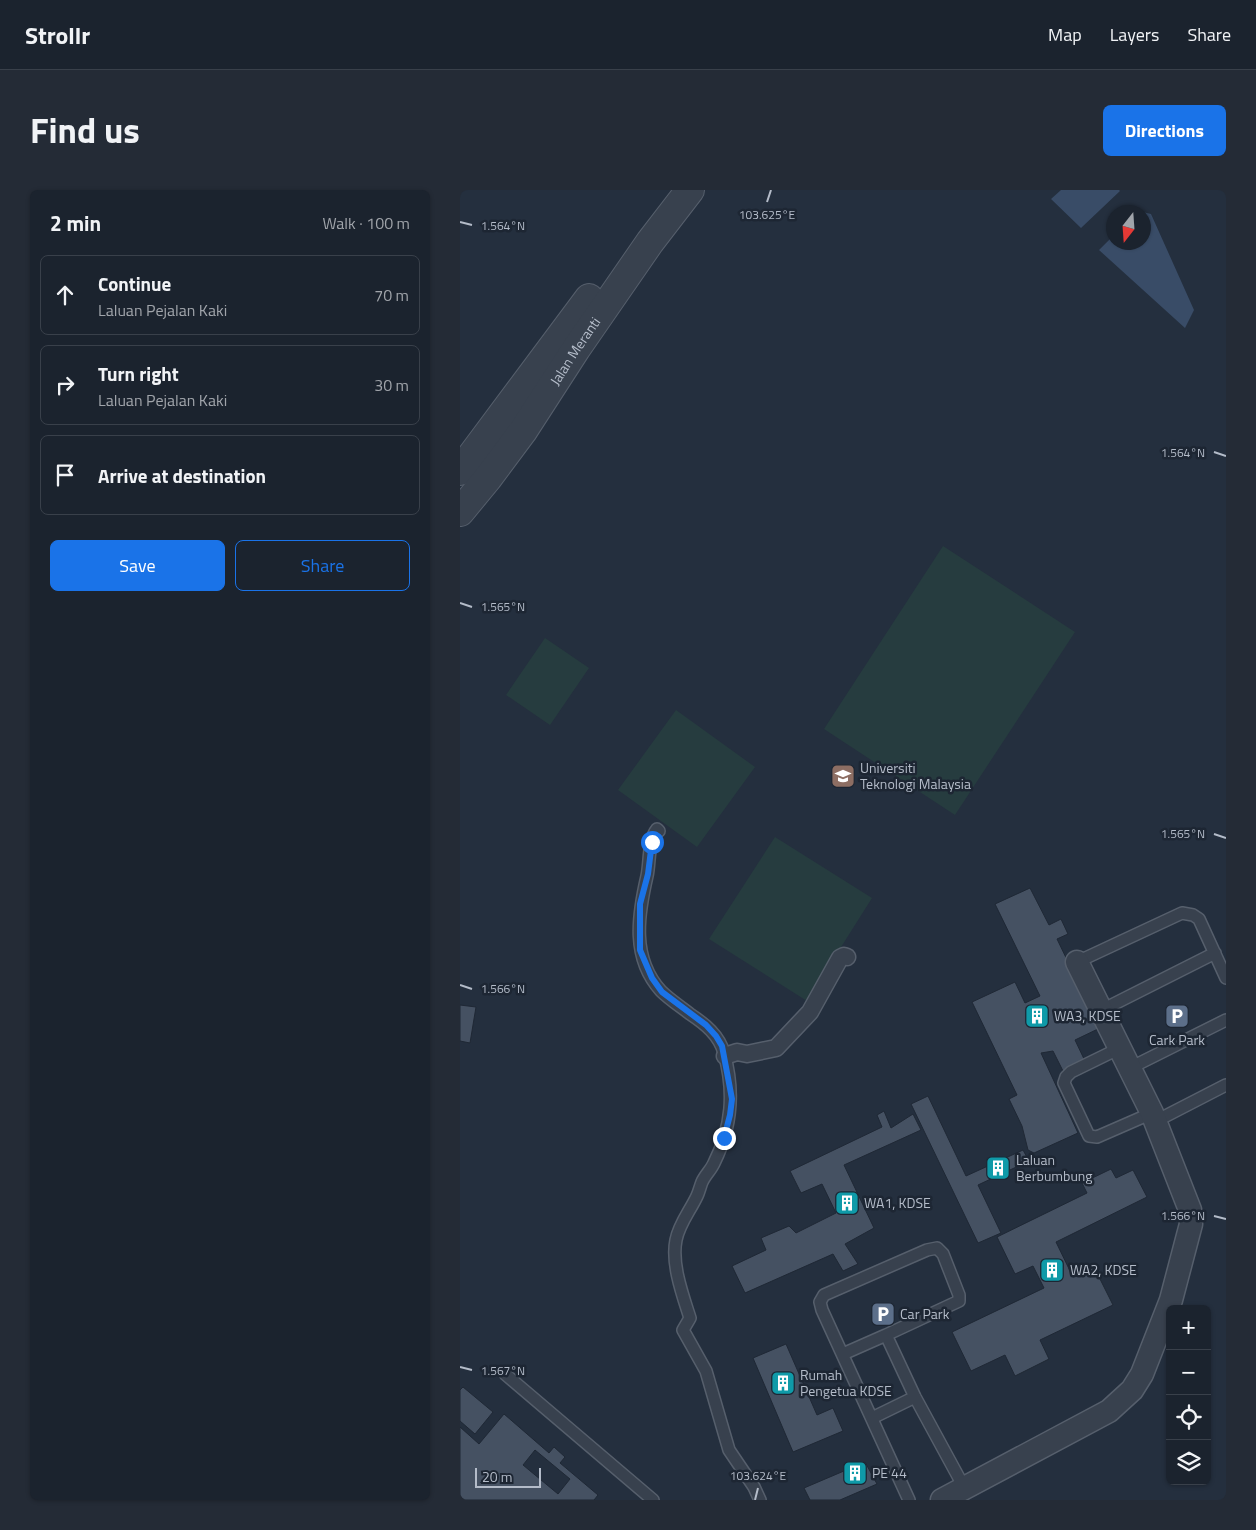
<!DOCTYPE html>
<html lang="en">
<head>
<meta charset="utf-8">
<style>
  body { margin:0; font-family:"Titillium Web",sans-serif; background:#242b36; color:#f1f3f6 }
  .controls { position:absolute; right:15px; bottom:15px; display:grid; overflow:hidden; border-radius:8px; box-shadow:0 1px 4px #0004 }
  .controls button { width:45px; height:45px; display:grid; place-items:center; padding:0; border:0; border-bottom:1px solid #39404a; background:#1b232e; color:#f1f3f6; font:25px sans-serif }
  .compass { position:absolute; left:646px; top:15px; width:45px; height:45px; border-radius:50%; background:#1b232e; box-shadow:0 1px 4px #0004; rotate:197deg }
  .scale { position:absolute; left:15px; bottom:12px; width:66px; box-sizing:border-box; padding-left:5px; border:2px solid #b4bcc9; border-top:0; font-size:14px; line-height:18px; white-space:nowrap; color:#b4bcc9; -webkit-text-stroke:4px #1d2633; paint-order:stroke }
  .stop { position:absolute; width:15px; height:15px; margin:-11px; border:4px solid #1a73e8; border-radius:50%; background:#fff }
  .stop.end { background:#1a73e8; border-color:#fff; box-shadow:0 1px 5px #0008 }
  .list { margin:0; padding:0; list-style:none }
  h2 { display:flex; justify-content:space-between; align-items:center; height:65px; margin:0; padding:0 20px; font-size:21px }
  h2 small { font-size:16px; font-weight:400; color:#a0a4aa }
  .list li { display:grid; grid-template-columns:32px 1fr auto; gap:15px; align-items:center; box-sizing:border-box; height:80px; margin:0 10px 10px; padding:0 10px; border:1px solid #39404a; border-radius:8px }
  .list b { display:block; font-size:19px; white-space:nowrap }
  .list p { margin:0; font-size:16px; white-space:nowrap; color:#a0a4aa }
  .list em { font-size:16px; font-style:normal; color:#a0a4aa }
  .actions { display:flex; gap:10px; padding:15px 20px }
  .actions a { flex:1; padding:11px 0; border:1px solid #1a73e8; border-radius:8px; text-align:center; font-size:18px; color:#1a73e8 }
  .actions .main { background:#1a73e8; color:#fff }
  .icon { flex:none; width:28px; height:28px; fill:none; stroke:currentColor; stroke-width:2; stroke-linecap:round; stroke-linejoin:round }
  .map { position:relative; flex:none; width:766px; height:1310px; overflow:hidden; border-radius:8px }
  header { display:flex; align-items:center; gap:30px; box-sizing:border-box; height:70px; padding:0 25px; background:#1b232e; border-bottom:1px solid #39404a }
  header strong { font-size:24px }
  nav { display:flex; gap:28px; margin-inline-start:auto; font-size:18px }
  .intro { display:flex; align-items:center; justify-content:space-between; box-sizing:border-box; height:120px; padding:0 30px }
  h1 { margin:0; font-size:35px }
  .button { padding:12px 22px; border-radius:8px; background:#1a73e8; color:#fff; font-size:18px; font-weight:700 }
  main { display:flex; gap:30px; padding:0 30px }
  aside { flex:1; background:#1b232e; border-radius:8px; box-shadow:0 1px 4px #0004 }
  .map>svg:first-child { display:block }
</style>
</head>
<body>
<header>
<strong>Strollr</strong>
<nav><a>Map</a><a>Layers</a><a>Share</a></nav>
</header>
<div class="intro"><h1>Find us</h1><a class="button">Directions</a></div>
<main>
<aside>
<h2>2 min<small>Walk · 100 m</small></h2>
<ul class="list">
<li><svg class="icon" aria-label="ahead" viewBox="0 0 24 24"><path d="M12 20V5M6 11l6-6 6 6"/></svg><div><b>Continue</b><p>Laluan Pejalan Kaki</p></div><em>70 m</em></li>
<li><svg class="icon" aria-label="right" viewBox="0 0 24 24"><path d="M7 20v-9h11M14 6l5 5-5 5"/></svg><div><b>Turn right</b><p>Laluan Pejalan Kaki</p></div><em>30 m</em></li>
<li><svg class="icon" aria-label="arrive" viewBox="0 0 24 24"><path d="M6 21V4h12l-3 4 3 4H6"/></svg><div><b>Arrive at destination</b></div></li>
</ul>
<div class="actions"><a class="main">Save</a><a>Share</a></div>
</aside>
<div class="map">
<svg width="766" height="1310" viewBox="0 0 766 1310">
  <rect width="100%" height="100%" fill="#242f3e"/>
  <path fill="#263c3f" d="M483 356 615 442 495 625 364 539Z
    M85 448 129 478 90 535 46 505Z
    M216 520 295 577 237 657 158 600Z
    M315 647 412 708 347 811 249 749Z"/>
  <path fill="#394c67" d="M601 0H659L660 1 621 38 591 9Z
    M679 21 691 24 734 120 725 138 639 60 653 46 654 52H684V22H677Z"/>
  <path fill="#455162" stroke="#1f2835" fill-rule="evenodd" d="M570 698 589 735 601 729 608 744 597 749 640 838 615 850 625 871 603 881 593 861 581 863 618 943 574 963 568 960 562 936 549 909 557 905 512 812 555 792 565 813 580 806 535 714Z
    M0 815 16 817 10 853 0 851Z
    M468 906 506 986 563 960 569 971 518 995 541 1043 518 1053 451 914Z
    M424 921 431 938 453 924 461 940 384 975 414 1038 385 1054 398 1074 383 1081 373 1064 285 1103 272 1076 306 1060 301 1048 329 1036 336 1043 376 1023 362 994 341 1003 330 981 422 937 417 925Z
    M651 979 656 988 673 980 687 1007 596 1052 613 1087 634 1077 653 1115 580 1150 589 1169 555 1186 545 1165 511 1181 492 1142 584 1098 573 1076 555 1084 537 1047 627 1003 622 993Z
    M326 1154 357 1225 373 1218 383 1241 333 1262 293 1168Z
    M3 1197 33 1222 15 1244 0 1231V1200Z
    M44 1224 89 1263 94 1257 105 1267 100 1273 138 1305 134 1310H0V1237L19 1254ZM75 1260 110 1289 98 1304 63 1275Z
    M405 1272 417 1294 380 1310H350L344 1298Z"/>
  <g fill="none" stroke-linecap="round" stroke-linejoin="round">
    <g stroke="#565f6c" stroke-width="14">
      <path id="service" d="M199 641 197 639C188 650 190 673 187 686 178 725 171 768 201 801 209 809 221 817 230 824 245 834 259 845 264 863 275 902 272 937 254 973 251 980 245 985 242 992 240 997 239 1002 237 1006 230 1021 219 1034 216 1050 211 1074 223 1106 230 1128L223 1140 246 1181 269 1260 294 1297 300 1310
        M617 772 722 723 733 725 739 729 766 788
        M642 820 755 763
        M660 858 611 882 606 887 604 893 629 946 637 947 692 923
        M670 878 766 830
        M696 931 766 895
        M383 1164 426 1145
        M45 1184 193 1310
        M412 1228 455 1207
        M449 1310 362 1120 360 1112 364 1105 467 1060 477 1058 483 1064 499 1105V1111L426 1145 455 1207 505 1299"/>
    </g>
    <g stroke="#565f6c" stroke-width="19">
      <path id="pedestrian" d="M265 866 277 862 287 864 316 858 350 822 380 768 384 766 387 767"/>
    </g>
    <g stroke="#565f6c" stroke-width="25">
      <path id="minor" d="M482 1310 649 1221 672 1200 682 1184 711 1110 731 1034 730 1020 692 923 617 772"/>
    </g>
    <g stroke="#565f6c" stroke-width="30">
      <g id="tertiary">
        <path d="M0 281 129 108"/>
        <path id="s1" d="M0 322 28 288 63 241 116 159 190 52 230 0"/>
      </g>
    </g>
    <use href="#service" stroke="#38414e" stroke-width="11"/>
    <use href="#pedestrian" stroke="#38414e" stroke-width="16"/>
    <use href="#minor" stroke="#38414e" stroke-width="22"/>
    <use href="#tertiary" stroke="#38414e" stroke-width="28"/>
  </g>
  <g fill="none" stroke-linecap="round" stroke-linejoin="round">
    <path stroke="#1a73e8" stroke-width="6" d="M192 652 188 684 180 714V760L192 788 202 802 246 835 256 846 262 856 272 909 270 925 264 948"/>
  </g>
  <path fill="none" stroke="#b4bcc9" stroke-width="2" d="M307 12 311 0M0 32 12 35M754 262 766 266M0 413 12 417M754 644 766 648M0 795 12 799M754 1026 766 1029M0 1177 12 1180M295 1310 298 1298"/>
  <defs>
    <g id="university-square" transform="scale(1.25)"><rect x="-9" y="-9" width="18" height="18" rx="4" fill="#8d6e63" stroke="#1d2633"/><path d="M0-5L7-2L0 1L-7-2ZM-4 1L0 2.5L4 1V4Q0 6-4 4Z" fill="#fff"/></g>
    <g id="building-square" transform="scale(1.25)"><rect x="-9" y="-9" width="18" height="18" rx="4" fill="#0f9aa8" stroke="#1d2633"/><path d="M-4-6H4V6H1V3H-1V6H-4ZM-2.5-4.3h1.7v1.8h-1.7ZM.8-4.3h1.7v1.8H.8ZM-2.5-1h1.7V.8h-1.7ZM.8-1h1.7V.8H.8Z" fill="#fff"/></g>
    <g id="parking-square" transform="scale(1.25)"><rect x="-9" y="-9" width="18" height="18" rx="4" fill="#5c6f8a" stroke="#1d2633"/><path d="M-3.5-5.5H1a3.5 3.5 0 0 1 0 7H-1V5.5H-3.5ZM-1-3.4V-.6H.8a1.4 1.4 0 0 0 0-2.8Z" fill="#fff"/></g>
  </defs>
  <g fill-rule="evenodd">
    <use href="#university-square" x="383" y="586"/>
    <use href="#building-square" x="577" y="826"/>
    <use href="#parking-square" x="717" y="826"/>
    <use href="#building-square" x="538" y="978"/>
    <use href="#building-square" x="387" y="1013"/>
    <use href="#building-square" x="592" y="1080"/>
    <use href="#parking-square" x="423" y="1124"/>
    <use href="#building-square" x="323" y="1193"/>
    <use href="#building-square" x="395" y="1283"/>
  </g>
  <g text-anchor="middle" stroke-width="5" stroke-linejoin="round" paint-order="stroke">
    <g font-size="14" fill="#b4bcc9" stroke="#1d2633">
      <text dy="5" stroke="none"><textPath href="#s1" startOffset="198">Jalan Meranti</textPath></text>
    </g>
    <g font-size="14" fill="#b4bcc9" stroke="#1d2633" text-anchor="start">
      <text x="400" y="583">Universiti<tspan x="400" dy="16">Teknologi Malaysia</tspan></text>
      <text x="594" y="831">WA3, KDSE</text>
      <text x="717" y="855" text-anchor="middle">Cark Park</text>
      <text x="556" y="975">Laluan<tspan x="556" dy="16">Berbumbung</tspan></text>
      <text x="404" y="1018">WA1, KDSE</text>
      <text x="610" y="1085">WA2, KDSE</text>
      <text x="440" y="1129">Car Park</text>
      <text x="340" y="1190">Rumah<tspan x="340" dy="16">Pengetua KDSE</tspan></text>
      <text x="412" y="1288">PE 44</text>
    </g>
  </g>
  <g font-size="12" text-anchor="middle" fill="#b4bcc9" stroke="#1d2633" stroke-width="5" stroke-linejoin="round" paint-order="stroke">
    <text x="307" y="29">103.625°E</text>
    <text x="43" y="40">1.564°N</text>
    <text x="723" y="267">1.564°N</text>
    <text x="43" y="421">1.565°N</text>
    <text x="723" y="648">1.565°N</text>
    <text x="43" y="803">1.566°N</text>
    <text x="723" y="1030">1.566°N</text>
    <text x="43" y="1185">1.567°N</text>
    <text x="298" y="1290">103.624°E</text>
  </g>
</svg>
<div class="controls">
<button>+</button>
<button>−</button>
<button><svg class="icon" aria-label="locate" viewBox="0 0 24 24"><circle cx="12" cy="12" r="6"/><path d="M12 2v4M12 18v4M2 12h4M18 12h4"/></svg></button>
<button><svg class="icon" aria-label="layers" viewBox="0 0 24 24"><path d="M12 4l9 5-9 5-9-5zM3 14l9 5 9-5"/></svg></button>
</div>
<svg class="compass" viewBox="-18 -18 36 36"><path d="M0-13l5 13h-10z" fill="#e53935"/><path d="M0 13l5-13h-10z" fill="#a0a4aa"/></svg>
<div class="scale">20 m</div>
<div class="stop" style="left:192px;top:652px"></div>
<div class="stop end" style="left:264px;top:948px"></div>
</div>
</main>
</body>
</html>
